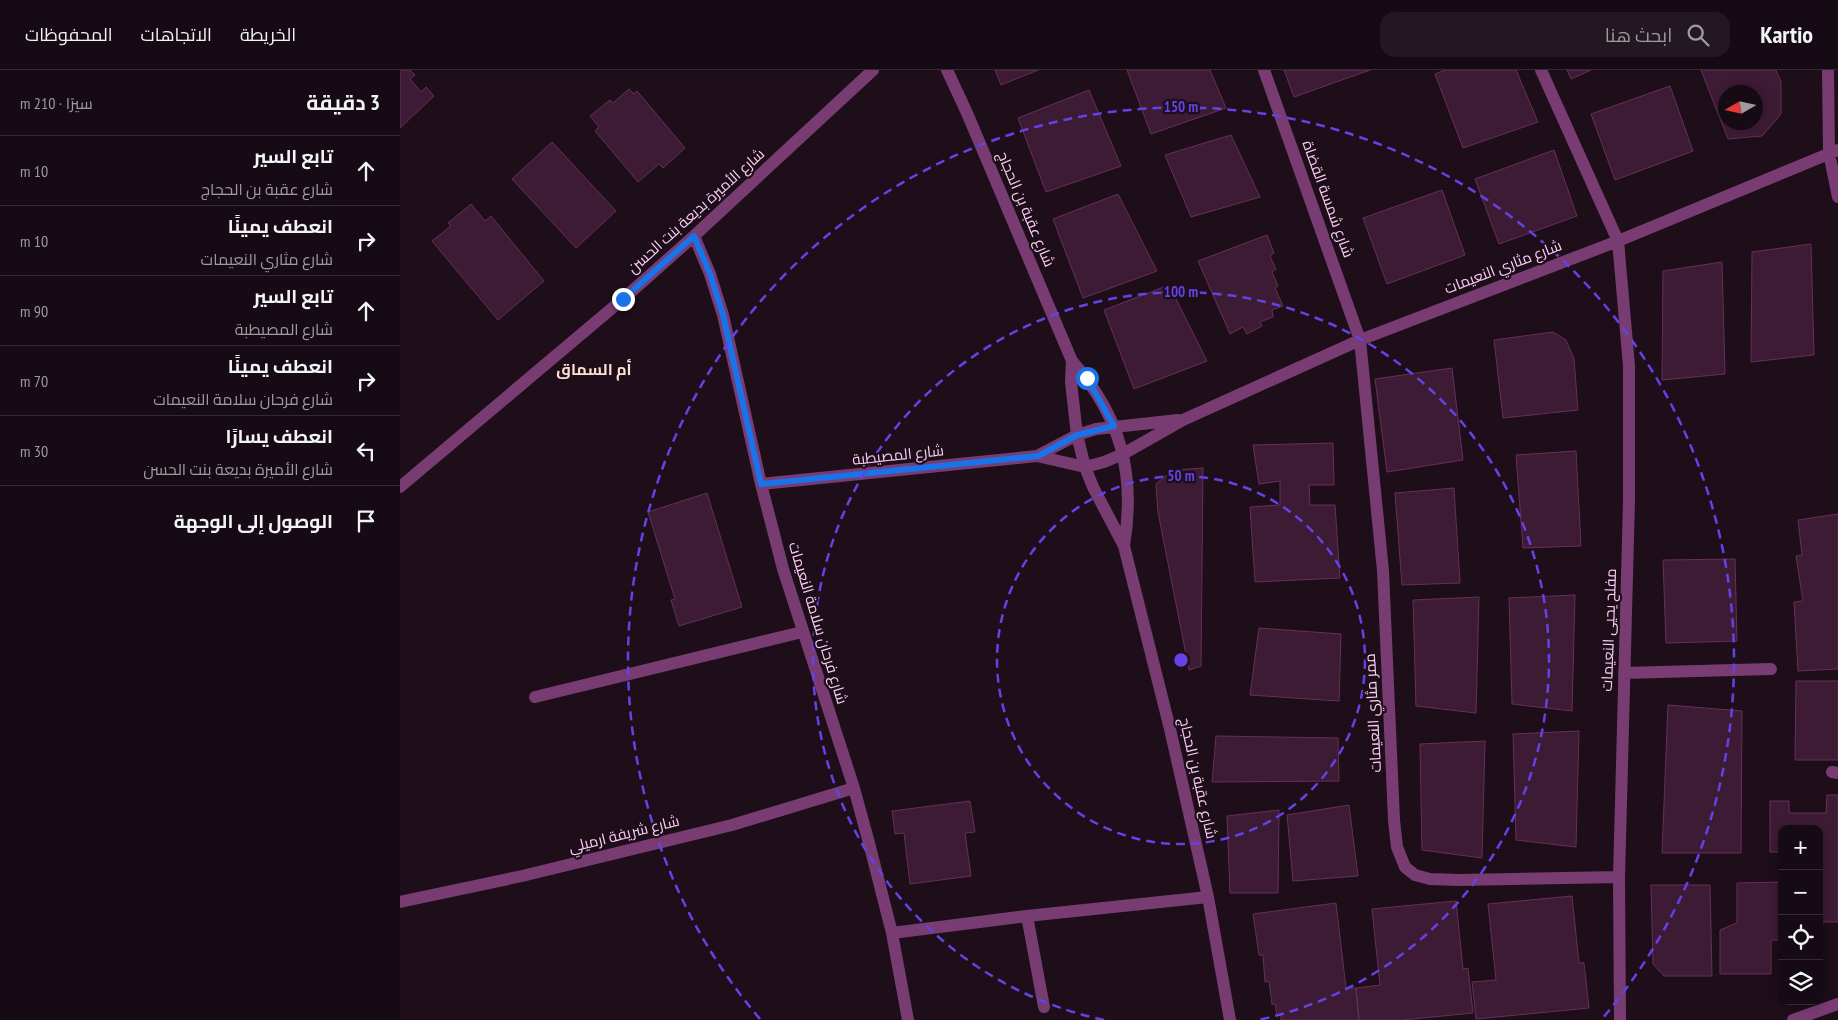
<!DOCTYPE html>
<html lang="ar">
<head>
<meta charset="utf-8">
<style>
  body { margin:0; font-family:"PT Sans Narrow",Cairo,sans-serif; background:#231822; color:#f1f3f6; direction:rtl }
  .controls { position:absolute; right:15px; bottom:15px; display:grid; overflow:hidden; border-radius:10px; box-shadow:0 2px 12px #0003 }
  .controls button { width:45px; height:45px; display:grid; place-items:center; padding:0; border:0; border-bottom:1px solid #352b34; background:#160a14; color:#f1f3f6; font:25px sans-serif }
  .compass { position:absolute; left:1318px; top:15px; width:45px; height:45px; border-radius:50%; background:#160a14; box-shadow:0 2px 12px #0003; rotate:261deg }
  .stop { position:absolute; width:15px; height:15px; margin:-11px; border:4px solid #1a73e8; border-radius:50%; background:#fff }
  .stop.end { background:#1a73e8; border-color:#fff; box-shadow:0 1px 5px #0008 }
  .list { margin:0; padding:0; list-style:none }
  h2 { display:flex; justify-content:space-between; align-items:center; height:65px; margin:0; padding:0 20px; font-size:21px }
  h2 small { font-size:16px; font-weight:400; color:#9e9aa0 }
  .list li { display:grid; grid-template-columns:32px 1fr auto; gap:15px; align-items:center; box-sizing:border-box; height:70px; padding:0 20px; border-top:1px solid #352b34 }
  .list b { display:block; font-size:19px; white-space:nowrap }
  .list p { margin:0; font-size:16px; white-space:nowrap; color:#9e9aa0 }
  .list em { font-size:16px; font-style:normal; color:#9e9aa0 }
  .icon { flex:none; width:28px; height:28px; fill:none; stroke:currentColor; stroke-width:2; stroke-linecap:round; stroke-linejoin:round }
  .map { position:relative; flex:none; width:1438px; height:950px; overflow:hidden; direction:ltr }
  header { display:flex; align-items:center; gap:30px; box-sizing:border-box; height:70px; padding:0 25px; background:#160a14; border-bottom:1px solid #352b34 }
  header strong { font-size:24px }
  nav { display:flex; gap:28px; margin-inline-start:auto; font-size:18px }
  .search { width:350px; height:45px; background:#231822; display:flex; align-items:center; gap:12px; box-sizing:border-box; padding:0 18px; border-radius:15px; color:#9e9aa0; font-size:19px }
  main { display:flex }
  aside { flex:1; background:#160a14 }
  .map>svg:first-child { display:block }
</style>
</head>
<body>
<header>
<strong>Kartio</strong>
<div class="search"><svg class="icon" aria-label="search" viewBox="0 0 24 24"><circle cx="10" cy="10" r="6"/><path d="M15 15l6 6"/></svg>ابحث هنا</div>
<nav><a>الخريطة</a><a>الاتجاهات</a><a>المحفوظات</a></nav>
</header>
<main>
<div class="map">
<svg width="1438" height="950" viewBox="0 0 1438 950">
  <rect width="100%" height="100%" fill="#1d0e1a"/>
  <path fill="#3d1b34" stroke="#672f59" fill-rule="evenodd" d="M0 0H10L15 5 10 9 21 22 26 17 34 26 0 58Z
    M595 0H638L601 15Z
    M727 0H810L826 38 751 64Z
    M884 0H970L894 27Z
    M1045 0H1116L1138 52 1063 78 1035 4Z
    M1167 0H1191L1171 9Z
    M1301 0H1376L1381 12V44L1362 66 1328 69ZM1326 22H1356V52H1326Z
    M1270 16 1293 81 1215 110 1191 44Z
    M229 19 234 24 237 21 285 78 263 98 259 94 238 112 195 61 199 57 190 46 210 30 213 33Z
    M689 20 721 96 646 122 618 48Z
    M831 65 860 127 791 147 765 85Z
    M152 72 216 141 176 178 112 109Z
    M1154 80 1177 146 1099 174 1075 109Z
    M1042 120 1065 185 987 214 963 148Z
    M718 124 757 201 683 228 653 149Z
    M71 134 85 151 91 146 144 211 98 250 32 171 51 156 48 153Z
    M867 165 874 183 870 186 876 199 872 202 878 216 875 218 883 236 872 240 873 247 860 252 862 256 847 264 843 257 830 264 798 191Z
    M1411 174 1414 285 1351 292 1352 182Z
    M1322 192 1325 304 1262 310 1263 201Z
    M769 215 807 291 734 319 704 240Z
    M1153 262 1166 270 1174 289 1178 340 1103 348 1094 270Z
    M1052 298 1063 390 987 402 975 309Z
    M933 373 934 415H909L910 435H935L940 508 855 512 850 437 880 435V411L859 414 853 375Z
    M1176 381 1181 476 1123 478 1116 385Z
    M803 398 801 596 789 600 758 442 756 414 773 400Z
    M1054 418 1060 513 1002 515 995 423Z
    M307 423 342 537 279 556 271 530 275 529 248 442Z
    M1438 444V599L1398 601 1394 532 1403 531 1396 486 1402 485 1398 450Z
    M1335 489 1337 571 1266 573 1263 490Z
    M1175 525 1172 641 1112 634 1109 528Z
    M1079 527 1076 643 1016 636 1013 530Z
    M859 558 941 564 939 631 850 625Z
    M1396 611H1438V690H1395Z
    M1268 635 1342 641 1341 783H1262Z
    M1179 661 1176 777 1116 770 1113 664Z
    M816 666 938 668 939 711 812 712Z
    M1085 671 1082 788 1022 780 1020 674Z
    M1427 725H1438V852H1419V759H1382V782H1370V731H1389V743H1426Z
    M570 731 575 762 565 763 571 806 510 814 504 763 495 764 492 741Z
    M949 735 958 806 893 811 887 745Z
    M879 740 878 823H830L827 746Z
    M1382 812V870H1371V904H1320V860L1337 853V813Z
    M1251 815H1310L1312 906H1264L1253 894Z
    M1172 826 1179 893H1184L1189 938 1076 949 1072 912 1096 910 1088 834Z
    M1056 831 1063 899 1068 898 1073 943 1002 950H959L956 918 980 915 972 839Z
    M936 833 946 918H956L959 950H881V944L877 945 875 934H872L869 911 865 912 863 885H859L853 844Z"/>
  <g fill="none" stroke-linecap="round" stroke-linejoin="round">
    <path stroke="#783c73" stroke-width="12" d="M547 0 567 43 672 291C721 347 736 404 724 476
      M864 0 960 270 983 501 994 750 997 777 1005 797 1015 805 1030 809 1058 810 1219 807
      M1141 0 1218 171 1229 296V431L1219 807 1220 950
      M1428 0 1429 83 1438 127
      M294 166 310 204 323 245 361 414 383 499 454 718 469 773 492 863 508 950
      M672 291 671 312 677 365 685 397 693 417 724 476 770 659 808 827 830 950
      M637 386 677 365 696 359 778 350
      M361 414 637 386 685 397 704 392 723 384 783 350 960 270 1218 171 1438 80
      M0 417 223 229 294 166 473 0
      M1224 603 1371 599
      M135 627 402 562
      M1432 702 1438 703
      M0 832 122 806 332 755 454 718
      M627 846 644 937
      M492 863 627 846 808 827
      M1393 950 1438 934"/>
  </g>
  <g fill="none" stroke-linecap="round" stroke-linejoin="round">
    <path stroke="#1a73e8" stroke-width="6" d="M223 229 294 166 310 204 323 245 361 414 638 386 677 365 714 356 687 308"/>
  </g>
  <g fill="none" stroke="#6442e6" stroke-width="2.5" stroke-dasharray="9 6">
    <circle cx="781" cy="590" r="184"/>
    <path d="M704 950A368 368 0 1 1 858 950"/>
    <path d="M360 949A553 553 0 1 1 1202 949"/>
  </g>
  <g text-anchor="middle" stroke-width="4.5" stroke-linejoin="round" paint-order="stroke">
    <g font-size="15" fill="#fbcef4" stroke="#1d0e1a">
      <text transform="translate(928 129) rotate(70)" y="5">شارع شمسة القضاة</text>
      <text transform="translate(626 139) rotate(67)" y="5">شارع عقبة بن الحجاج</text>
      <text transform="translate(296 141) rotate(-42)" y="5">شارع الأميرة بديعة بنت الحسن</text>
      <text transform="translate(1103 197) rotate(-21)" y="5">شارع مثاري النعيمات</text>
      <text transform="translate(498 385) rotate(-6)" y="5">شارع المصيطبة</text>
      <text transform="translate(418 553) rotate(73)" y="5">شارع فرحان سلامة النعيمات</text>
      <text transform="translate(1209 560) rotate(-88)" y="5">مفلح يحيى النعيمات</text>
      <text transform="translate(973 643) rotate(-93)" y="5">ممر مثاري النعيمات</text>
      <text transform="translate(798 708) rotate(77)" y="5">شارع عقبة بن الحجاج</text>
      <text transform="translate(224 764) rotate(-14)" y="5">شارع شريفة ارميلي</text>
    </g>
    <g font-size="16" font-weight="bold" fill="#fbe2d0" stroke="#1d0e1a">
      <text x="194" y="305">أم السماق</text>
    </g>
  </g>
  <circle cx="781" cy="590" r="8" fill="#6442e6" stroke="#1d0e1a" stroke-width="2.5"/>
  <g font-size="15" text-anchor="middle" font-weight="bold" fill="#6442e6" stroke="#1d0e1a" stroke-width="4.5" stroke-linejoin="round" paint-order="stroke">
    <text x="781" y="42">150 m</text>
    <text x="781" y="227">100 m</text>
    <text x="781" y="411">50 m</text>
  </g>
</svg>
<div class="controls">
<button>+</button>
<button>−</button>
<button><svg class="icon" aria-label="locate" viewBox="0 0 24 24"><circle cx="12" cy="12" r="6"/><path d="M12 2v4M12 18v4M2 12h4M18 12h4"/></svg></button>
<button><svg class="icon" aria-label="layers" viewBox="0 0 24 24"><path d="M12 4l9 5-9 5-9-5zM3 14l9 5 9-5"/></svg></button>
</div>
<svg class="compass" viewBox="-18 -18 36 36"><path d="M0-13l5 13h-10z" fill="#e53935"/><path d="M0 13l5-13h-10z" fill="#9e9aa0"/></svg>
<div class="stop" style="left:687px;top:308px"></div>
<div class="stop end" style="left:223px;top:229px"></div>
</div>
<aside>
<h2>3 دقيقة<small>سيرًا · 210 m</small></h2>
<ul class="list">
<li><svg class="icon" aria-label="ahead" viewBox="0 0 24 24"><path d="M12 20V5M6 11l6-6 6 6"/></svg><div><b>تابع السير</b><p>شارع عقبة بن الحجاج</p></div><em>10 m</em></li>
<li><svg class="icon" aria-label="right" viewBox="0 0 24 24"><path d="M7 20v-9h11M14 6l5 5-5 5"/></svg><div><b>انعطف يمينًا</b><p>شارع مثاري النعيمات</p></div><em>10 m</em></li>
<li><svg class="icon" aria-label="ahead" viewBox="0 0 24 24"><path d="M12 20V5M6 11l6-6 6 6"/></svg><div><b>تابع السير</b><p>شارع المصيطبة</p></div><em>90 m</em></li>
<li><svg class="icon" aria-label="right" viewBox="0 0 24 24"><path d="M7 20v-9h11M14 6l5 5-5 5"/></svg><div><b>انعطف يمينًا</b><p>شارع فرحان سلامة النعيمات</p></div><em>70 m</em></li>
<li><svg class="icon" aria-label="left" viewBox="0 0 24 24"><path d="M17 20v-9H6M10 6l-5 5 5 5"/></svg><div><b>انعطف يسارًا</b><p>شارع الأميرة بديعة بنت الحسن</p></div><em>30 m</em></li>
<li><svg class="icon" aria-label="arrive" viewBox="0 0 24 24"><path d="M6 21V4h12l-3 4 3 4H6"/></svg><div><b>الوصول إلى الوجهة</b></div></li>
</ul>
</aside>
</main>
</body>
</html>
